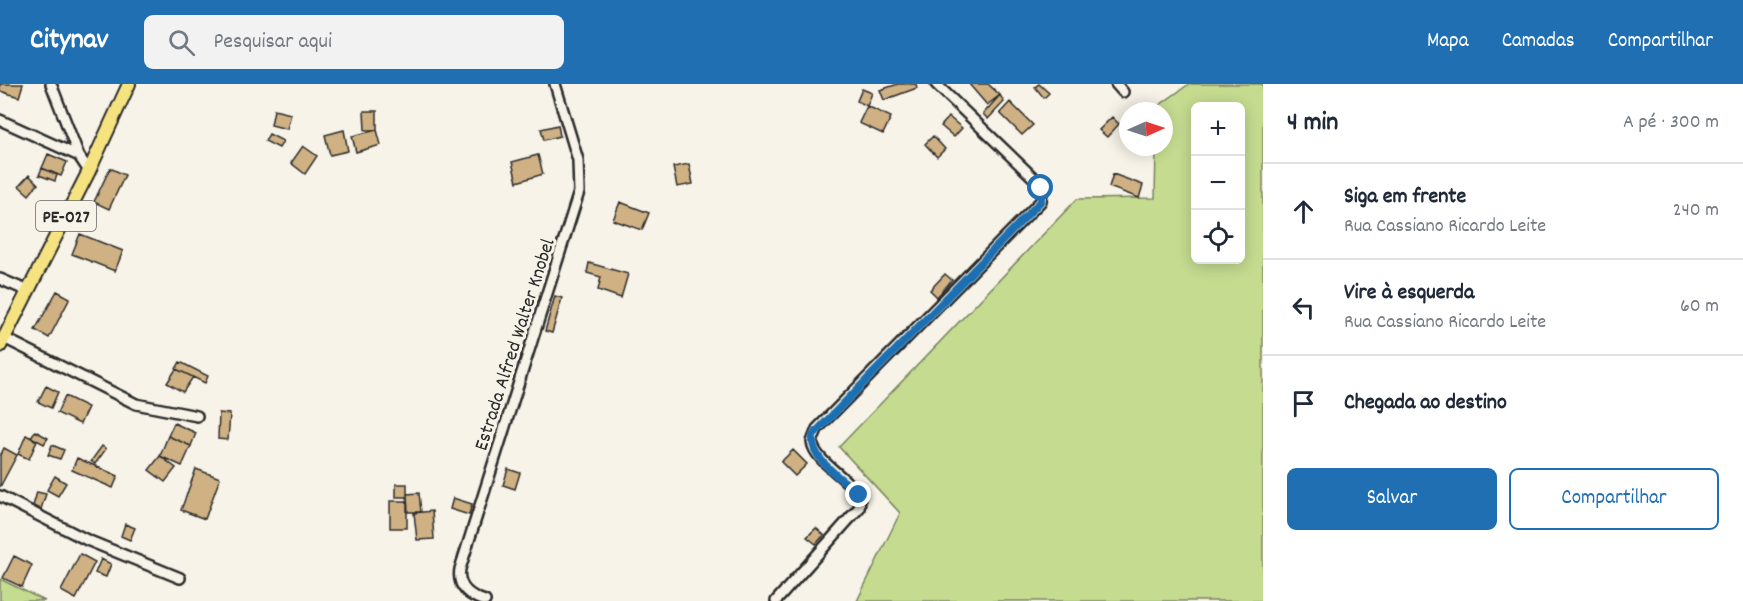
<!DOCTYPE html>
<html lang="pt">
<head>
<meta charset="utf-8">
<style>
  body { margin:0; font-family:Dekko,sans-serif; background:#f2f2f3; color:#1f2937 }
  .controls { position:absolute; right:18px; top:18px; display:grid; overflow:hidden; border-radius:9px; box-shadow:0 3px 15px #0003 }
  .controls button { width:54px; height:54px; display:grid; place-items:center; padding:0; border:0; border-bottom:2px solid #e0e1e3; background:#fff; color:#1f2937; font:30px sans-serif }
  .compass { position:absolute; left:1119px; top:18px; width:54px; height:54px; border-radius:50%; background:#fff; box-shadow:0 3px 15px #0003; rotate:87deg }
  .stop { position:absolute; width:18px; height:18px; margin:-14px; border:4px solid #1f6fb2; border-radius:50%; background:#fff }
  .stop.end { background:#1f6fb2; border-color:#fff; box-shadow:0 2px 6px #0008 }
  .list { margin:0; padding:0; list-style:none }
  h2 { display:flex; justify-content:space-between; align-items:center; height:78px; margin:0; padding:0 24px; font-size:26px }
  h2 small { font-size:20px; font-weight:400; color:#747a83 }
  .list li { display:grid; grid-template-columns:39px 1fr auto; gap:18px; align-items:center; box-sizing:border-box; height:96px; padding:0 24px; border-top:2px solid #e0e1e3 }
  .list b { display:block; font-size:22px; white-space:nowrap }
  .list p { margin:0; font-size:20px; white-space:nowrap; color:#747a83 }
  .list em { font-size:20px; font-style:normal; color:#747a83 }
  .actions { display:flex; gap:12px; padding:18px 24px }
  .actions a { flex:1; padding:14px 0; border:2px solid #1f6fb2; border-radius:9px; text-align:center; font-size:21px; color:#1f6fb2 }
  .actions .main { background:#1f6fb2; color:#fff }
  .icon { flex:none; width:33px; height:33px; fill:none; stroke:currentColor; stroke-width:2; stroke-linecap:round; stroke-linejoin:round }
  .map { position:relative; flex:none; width:1263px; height:517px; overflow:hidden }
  header { display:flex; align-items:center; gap:36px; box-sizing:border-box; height:84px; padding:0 30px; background:#1f6fb2; color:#fff }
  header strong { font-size:28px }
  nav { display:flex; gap:33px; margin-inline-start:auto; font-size:21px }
  .search { width:420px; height:54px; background:#f2f2f3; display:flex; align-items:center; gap:15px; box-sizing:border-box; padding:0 21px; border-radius:9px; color:#747a83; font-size:22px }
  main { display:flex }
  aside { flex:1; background:#fff }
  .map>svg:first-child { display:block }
</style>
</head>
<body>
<header>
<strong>Citynav</strong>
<div class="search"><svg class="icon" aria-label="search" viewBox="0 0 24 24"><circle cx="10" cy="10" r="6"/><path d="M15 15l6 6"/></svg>Pesquisar aqui</div>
<nav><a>Mapa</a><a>Camadas</a><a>Compartilhar</a></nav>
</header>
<main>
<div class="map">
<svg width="1263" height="517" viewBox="0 0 1263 517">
  <rect width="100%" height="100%" fill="#f7f3e8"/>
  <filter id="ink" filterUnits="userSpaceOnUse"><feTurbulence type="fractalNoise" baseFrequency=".0167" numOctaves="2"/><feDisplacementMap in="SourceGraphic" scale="12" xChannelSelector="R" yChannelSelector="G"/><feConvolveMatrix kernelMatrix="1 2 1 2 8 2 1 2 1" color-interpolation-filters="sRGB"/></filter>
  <g filter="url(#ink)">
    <path fill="#c4db90" stroke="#78835e" stroke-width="1.5" fill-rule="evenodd" d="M1189 0H1263V517H857L900 429 839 363 1077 115 1155 114 1156 63H1164V27H1157V23ZM1196 22H1240V176H1196Z
      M0 495 45 517H0Z"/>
    <path fill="#cfb183" stroke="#2b2b2b" stroke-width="1.5" d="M0 0H23L19 13 0 7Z
      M898 0H916L917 4 884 16 880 6Z
      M969 0H988L1000 11 987 21Z
      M1039 0 1049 9 1044 14 1035 3Z
      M862 5 872 9 867 22 857 17Z
      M1000 11 1004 18 988 35 983 30Z
      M1010 18 1033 41 1022 51 1000 29Z
      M867 22 891 33 883 50 859 39Z
      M274 26 291 30 287 45 271 41Z
      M364 27H377V46H365Z
      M949 33 962 44 954 53 941 42Z
      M1112 33 1119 40 1107 53 1099 46Z
      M558 41 560 52 544 56 541 45Z
      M344 46 348 67 330 71 325 51Z
      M377 46 381 61 356 68 352 52Z
      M269 50 283 57 279 64 265 57Z
      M933 52 945 65 937 73 925 60Z
      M303 62 317 72 305 90 291 79Z
      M48 70 67 78 61 92 42 84Z
      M538 71 543 90 517 98 512 78Z
      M689 80 693 100 677 103 673 83Z
      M42 84 57 91 55 97 39 91Z
      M110 84 125 91 109 125 94 118Z
      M1113 90 1143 101 1139 114 1109 103Z
      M29 91 38 100 29 111 19 102Z
      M620 118 649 129 642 146 613 136Z
      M80 150 123 167 115 187 72 170Z
      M589 179 628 190 621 214 598 206 601 193 587 189Z
      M945 190 952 196 937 213 930 206Z
      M57 207 70 214 49 254 35 246Z
      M555 212 562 214 552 249 545 247Z
      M180 278 208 292 205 299 176 285Z
      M176 285 193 293 183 308 167 299Z
      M46 302 58 308 51 324 38 318Z
      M65 312 88 323 80 340 57 329Z
      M219 329 230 330 228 356 218 355Z
      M174 339 196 349 191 362 168 352Z
      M35 347 48 354 44 360 31 353Z
      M26 351 37 357 29 375 18 370Z
      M168 352 191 362 182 382 160 372Z
      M52 361 64 366 60 375 48 371Z
      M102 362 106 365 95 380 91 377Z
      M4 364 17 371 0 403V372Z
      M793 366 807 380 795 392 781 378Z
      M160 372 176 384 165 398 149 386Z
      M77 374 118 392 113 404 72 386Z
      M196 385 220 394 205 435 181 426Z
      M508 385 520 389 515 405 503 401Z
      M55 392 66 399 58 412 47 406Z
      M396 400H407V413H396Z
      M37 408 46 410 41 425 33 422Z
      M419 409 421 428H408L407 410Z
      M453 414 472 420 469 431 450 425Z
      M390 417H407V444H390Z
      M432 427 434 455 417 456 414 429Z
      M125 440 135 444 130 456 121 452Z
      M816 444 824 451 816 460 807 453Z
      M80 470 95 478 76 515 61 507Z
      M14 472 32 481 22 503 3 494Z
      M101 475 111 480 106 493 95 489Z"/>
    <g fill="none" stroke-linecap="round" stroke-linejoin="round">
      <g stroke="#2b2b2b" stroke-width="14">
        <path id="minor" d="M51 0 79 72
          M1116 0 1123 8
          M0 36 79 72 89 87
          M0 195 28 207
          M4 254 136 320 197 332
          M0 412 87 456 180 494
          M485 517C469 512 457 503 460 485L579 108 578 76 555 0
          M776 517 859 424C866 400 816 383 812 358L817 345 1041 117 1042 108 1039 99 936 0"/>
      </g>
      <g stroke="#2b2b2b" stroke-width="16">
        <path id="major" d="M0 262 89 87 129 0"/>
      </g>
      <use href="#minor" stroke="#f7f3e8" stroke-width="9"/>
      <use href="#major" stroke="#f5e382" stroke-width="12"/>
    </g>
  </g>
  <g fill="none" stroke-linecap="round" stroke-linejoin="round" filter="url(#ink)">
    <path stroke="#1f6fb2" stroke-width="8" d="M859 411C844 395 809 376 813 351L1041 117V104"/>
  </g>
  <g text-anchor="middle" stroke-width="6" stroke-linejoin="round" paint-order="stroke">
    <rect fill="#f7f3e8" stroke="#686764" stroke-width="1.5" x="36" y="117" width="60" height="30" rx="4.5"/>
    <g font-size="18" font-weight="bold" fill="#2b2b2b">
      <text x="66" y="138">PE-027</text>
    </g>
    <g font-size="20" fill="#2b2b2b" stroke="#f7f3e8">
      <text transform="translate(513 260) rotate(-72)" y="7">Estrada Alfred Walter Knobel</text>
    </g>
  </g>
</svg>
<div class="controls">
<button>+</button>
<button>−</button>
<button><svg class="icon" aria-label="locate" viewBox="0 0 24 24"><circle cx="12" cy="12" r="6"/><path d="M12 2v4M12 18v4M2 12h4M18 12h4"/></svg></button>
</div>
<svg class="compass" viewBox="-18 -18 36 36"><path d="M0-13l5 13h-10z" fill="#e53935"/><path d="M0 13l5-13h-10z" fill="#747a83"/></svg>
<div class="stop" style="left:1041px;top:104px"></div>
<div class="stop end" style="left:859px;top:411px"></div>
</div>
<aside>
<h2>4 min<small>A pé · 300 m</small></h2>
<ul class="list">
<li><svg class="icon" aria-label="ahead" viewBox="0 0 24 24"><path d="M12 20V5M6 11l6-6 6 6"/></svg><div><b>Siga em frente</b><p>Rua Cassiano Ricardo Leite</p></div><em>240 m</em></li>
<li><svg class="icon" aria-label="left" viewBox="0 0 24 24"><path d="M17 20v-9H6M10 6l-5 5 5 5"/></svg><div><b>Vire à esquerda</b><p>Rua Cassiano Ricardo Leite</p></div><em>60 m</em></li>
<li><svg class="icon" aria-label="arrive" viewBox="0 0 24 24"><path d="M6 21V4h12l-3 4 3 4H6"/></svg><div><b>Chegada ao destino</b></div></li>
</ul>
<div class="actions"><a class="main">Salvar</a><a>Compartilhar</a></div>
</aside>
</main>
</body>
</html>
